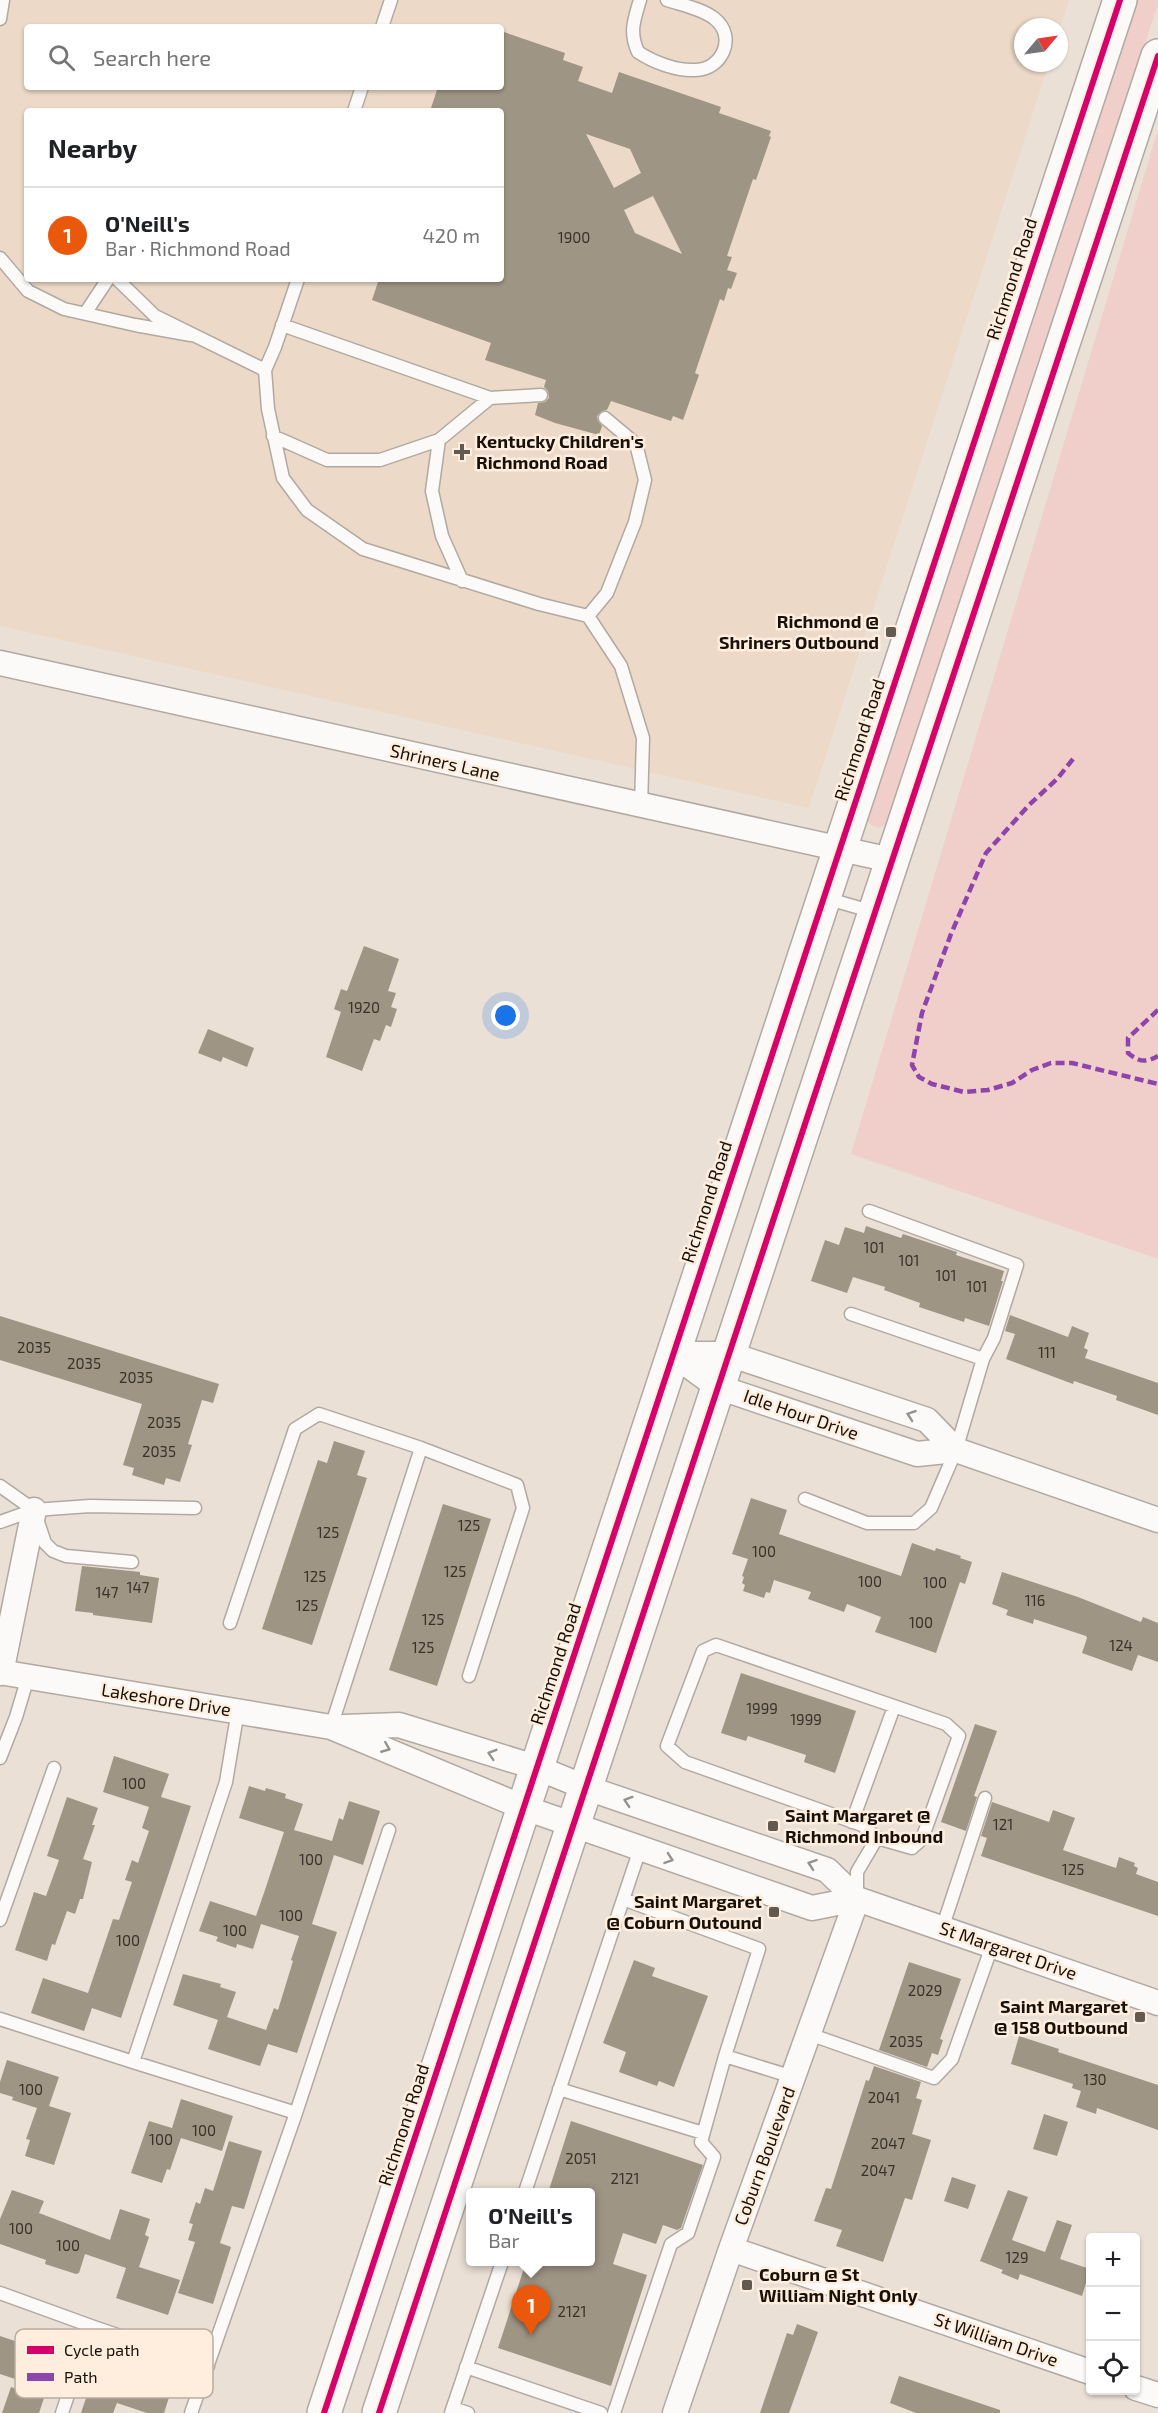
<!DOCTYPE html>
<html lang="en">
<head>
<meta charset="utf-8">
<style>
  body { margin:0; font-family:"Exo 2",sans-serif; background:#f6f6f6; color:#202124 }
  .controls { position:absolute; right:18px; bottom:18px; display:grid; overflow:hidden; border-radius:6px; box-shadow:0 2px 4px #0004 }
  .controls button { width:54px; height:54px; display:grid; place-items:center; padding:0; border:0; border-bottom:2px solid #e0e0e0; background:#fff; color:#202124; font:30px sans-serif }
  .compass { position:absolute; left:1014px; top:18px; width:54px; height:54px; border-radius:50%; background:#fff; box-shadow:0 2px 4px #0004; rotate:61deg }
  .you { position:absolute; left:506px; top:1016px; width:21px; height:21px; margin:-15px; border:4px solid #fff; border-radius:50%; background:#1a73e8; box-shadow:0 0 0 9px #1a73e833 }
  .badge { display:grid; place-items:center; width:39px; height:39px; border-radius:50%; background:#ea580c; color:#fff; font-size:20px; font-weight:700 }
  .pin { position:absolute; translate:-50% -50px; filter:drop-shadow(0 2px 3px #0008) }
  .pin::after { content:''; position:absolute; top:32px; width:21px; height:18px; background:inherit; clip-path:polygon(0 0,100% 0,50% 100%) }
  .popup { position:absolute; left:466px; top:2188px; width:129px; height:78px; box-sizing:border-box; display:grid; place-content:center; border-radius:6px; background:#fff; filter:drop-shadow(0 2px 4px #0005); font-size:20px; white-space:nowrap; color:#757577 }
  .popup b { font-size:22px; color:#202124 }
  .popup::after { content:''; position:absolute; left:50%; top:100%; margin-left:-12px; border:12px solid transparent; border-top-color:#fff }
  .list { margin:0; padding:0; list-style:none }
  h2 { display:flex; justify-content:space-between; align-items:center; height:78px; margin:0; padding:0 24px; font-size:26px }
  h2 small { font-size:20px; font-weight:400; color:#757577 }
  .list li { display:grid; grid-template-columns:39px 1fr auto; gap:18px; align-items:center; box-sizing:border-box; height:96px; padding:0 24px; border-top:2px solid #e0e0e0 }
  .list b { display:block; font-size:22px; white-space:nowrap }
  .list p { margin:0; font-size:20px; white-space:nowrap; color:#757577 }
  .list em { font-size:20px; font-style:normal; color:#757577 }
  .icon { flex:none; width:33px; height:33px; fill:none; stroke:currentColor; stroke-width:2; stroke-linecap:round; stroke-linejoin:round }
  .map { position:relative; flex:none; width:1158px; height:2413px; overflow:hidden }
  .search { position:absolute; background:#fff; box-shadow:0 2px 4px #0004; left:24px; top:24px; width:480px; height:66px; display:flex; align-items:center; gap:15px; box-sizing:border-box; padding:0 21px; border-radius:6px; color:#757577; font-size:22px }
  .panel { position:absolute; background:#fff; box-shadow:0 2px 4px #0004; left:24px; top:108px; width:480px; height:174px; border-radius:6px }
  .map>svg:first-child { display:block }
</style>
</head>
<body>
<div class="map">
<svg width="1158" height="2413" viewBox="0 0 1158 2413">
  <rect width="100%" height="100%" fill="#ebe0d6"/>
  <path fill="#ecd9c7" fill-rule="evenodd" d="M0 0H1069L1059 32V27H1023V63H1049L809 808 0 626ZM27 27H501V87H27ZM27 111H501V279H27Z"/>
  <path fill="#f0cec9" d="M1132 0H1158V4L890 818 886 824 879 828 871 825 865 818Z
    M1158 129V1259L851 1154Z"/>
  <path fill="#9f9585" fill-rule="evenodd" d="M501 31 565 53 563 60 583 67 578 81 612 93 619 72 721 107 719 113 771 131 769 136 771 137 756 180 753 179 727 256 732 257 727 270 737 273 731 289 728 288 724 301 720 299 695 373 699 375 683 420 673 416 671 421 611 401 607 410 602 411 597 416 598 421 602 426 599 435 555 423 535 415 538 403 545 402 549 398 548 391 544 387 546 380 485 360 491 343 372 300 379 279H501V111H430L438 87H501ZM586 134 630 149 641 173 614 188ZM653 196 682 254 635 233 624 210Z
    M364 946 399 959 388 991 396 993 391 1007 397 1009 391 1027 386 1025 380 1041 374 1039 362 1071 326 1057 341 1012 334 1009 341 989 347 991Z
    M208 1029 254 1048 247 1067 223 1057 221 1062 198 1053Z
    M866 1226 901 1238 903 1234 957 1252 956 1255 1004 1271 1001 1281H1003L989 1326 965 1318 964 1322 919 1307 920 1303 884 1290 885 1287 853 1277 847 1293 811 1281 825 1240 839 1245 845 1227 864 1233Z
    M1010 1315 1068 1337 1072 1326 1089 1333 1084 1348 1088 1350 1085 1358 1158 1383V1415L1116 1400 1117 1396 1074 1381 1073 1384 1006 1359 1015 1334 1005 1331Z
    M0 1316 219 1384 213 1403 202 1400 188 1444 192 1445 180 1482 166 1478 164 1485 132 1475 134 1468 123 1465 142 1404 0 1360Z
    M334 1441 365 1451 357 1475 367 1478 312 1645 262 1629 318 1460 327 1463Z
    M751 1498 787 1510 779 1534 901 1576 912 1543 935 1551 936 1548 961 1556 960 1558 972 1562 965 1584 960 1582 936 1653 875 1632 881 1617 847 1604 844 1612 808 1599 811 1592 774 1580 770 1593 766 1592 764 1598 743 1591 745 1585 742 1583 744 1577 742 1576 748 1559 732 1554Z
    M443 1504 491 1519 437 1686 389 1670Z
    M82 1566 140 1572V1575L159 1578 152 1623 93 1615V1613L75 1611Z
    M1002 1572 1078 1597 1141 1622 1143 1617 1158 1623V1662L1138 1655 1132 1671 1082 1653 1087 1638 1086 1636 1034 1619 1033 1624 1006 1615 1008 1610 992 1604Z
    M741 1673 856 1711 835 1773 804 1762 806 1755 748 1736 746 1741 721 1733Z
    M975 1724 997 1731 974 1796 977 1797 966 1831 941 1822Z
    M114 1756 169 1774 161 1797 191 1806 121 2018 92 2008 84 2031 31 2013 43 1978 88 1993 113 1919 119 1920 132 1882 125 1880 132 1860 138 1863 149 1831 142 1828 149 1807 103 1792Z
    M249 1786 265 1791 266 1788 286 1794 285 1798 303 1804 294 1830 332 1841 339 1818 343 1820 349 1801 380 1811 363 1865 334 1855 312 1924 337 1932 297 2053 268 2044 260 2066 208 2049 218 2020 173 2005 183 1974 221 1984 220 1987 236 1992 227 2017 266 2030 274 2008 278 2010 293 1961 291 1960 299 1936 261 1924 253 1949 237 1944 236 1948 216 1941 218 1937 199 1931 210 1901 256 1916 266 1887 284 1832 239 1818Z
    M67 1797 98 1808 92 1825H95L83 1859 92 1862 83 1899H80L75 1914 67 1911 55 1945 52 1944 47 1961 15 1950 34 1892 46 1896 59 1860 47 1856Z
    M992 1802 1049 1822 1053 1810 1075 1818 1063 1850 1116 1868 1119 1857 1135 1863 1134 1866 1138 1868 1136 1874 1158 1882V1916L981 1856 987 1838 981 1836Z
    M634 1960 655 1968 652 1976 708 1996 674 2087 659 2081 657 2086 619 2072 626 2052 603 2043Z
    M909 1962 961 1979 940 2039 943 2040 938 2055 932 2053 927 2067 879 2050Z
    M1019 2036 1059 2049 1058 2052 1158 2085V2130L1097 2108 1096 2114 1076 2107 1081 2091 1072 2088 1073 2084 1011 2064Z
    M7 2060 59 2077 49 2106 71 2113 54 2165 25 2156 30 2140 26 2139 37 2108 12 2100 13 2097 0 2093V2082Z
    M874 2066 921 2082 916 2098 922 2100 912 2134 931 2140 912 2200 905 2198 883 2262 836 2246 842 2230 814 2221 826 2188 831 2189 866 2080 869 2081Z
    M181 2099 233 2116 222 2151 181 2138 170 2170 167 2169 162 2183 131 2173 149 2121 172 2128Z
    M1044 2114 1068 2122 1057 2156 1033 2149Z
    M571 2121 703 2165 681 2228 677 2230 663 2225 656 2244 623 2233 613 2264 647 2275 611 2386 498 2348 526 2262H591V2193H548Z
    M229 2141 262 2151 244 2209 232 2206 220 2243 231 2247 213 2304 178 2293 195 2242 188 2240 193 2224 189 2223 196 2202 200 2204 205 2188 213 2191Z
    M952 2177 976 2185 968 2209 944 2201Z
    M12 2190 44 2201 39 2213 110 2240 120 2209 150 2219 145 2235 149 2237 139 2267 180 2280 168 2315 116 2298 126 2268 85 2254 79 2273 76 2274 45 2264 46 2260 0 2244V2219Z
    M1008 2190 1028 2197 1012 2240 1045 2252 1057 2220 1072 2225 1060 2259 1090 2269 1082 2296 1020 2274 1018 2280 1001 2273 1003 2270 980 2261Z
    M797 2324 818 2332 789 2413H760L787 2333 793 2335Z
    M0 2336 36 2348 24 2382 0 2374Z
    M121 2368 173 2385 164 2413H147L117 2403 113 2413H81L89 2389 111 2397Z
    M899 2376 1000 2410V2413H916L890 2403Z
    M11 2387 44 2398 39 2413H2Z"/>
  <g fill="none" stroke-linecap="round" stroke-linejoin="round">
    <g stroke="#b1a9a1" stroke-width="15">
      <path id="lane" d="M640 0C634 20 629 32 638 52 653 62 676 71 695 70 722 70 737 37 715 19 703 9 682 5 667 0
        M0 19 3 0
        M382 27 391 0
        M354 111 362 87
        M0 258 28 291 64 309 135 325 191 335
        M117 279 155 316 265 370
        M298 279 275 347 265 370 268 409 283 478 307 510 363 549 539 604 588 616 621 666 643 738 641 806
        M86 312 108 279
        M282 325 490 398
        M273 436 327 460H380L439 440 490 398 541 395
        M439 440 432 491 442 536 462 581
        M588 616 607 593 635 522 645 480 636 444 605 418
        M825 898 874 912
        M869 1211 1017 1265 994 1338 983 1359
        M0 1486 34 1510 45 1543 53 1551 66 1556 132 1562
        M805 1499 867 1523H914L931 1508 956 1450 983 1359 851 1314
        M0 1522 34 1510 90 1506 195 1508
        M230 1623 295 1429 319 1414 421 1448
        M238 1710 226 1782 133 2062 296 2113 389 1830
        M331 1727 421 1448 517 1485 523 1508 469 1676
        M0 1758 16 1717 28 1677
        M852 1822 894 1707
        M857 1898V1872L877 1838 912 1848 922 1839 959 1736 946 1724 716 1645 703 1651 667 1746 685 1762 862 1825 877 1838
        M623 1899 759 1949 725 2056
        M0 1920 54 1768
        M942 1929 985 1798
        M0 2019 133 2062
        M809 2034 934 2078 952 2059 992 1946
        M559 2089 703 2133
        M525 2192 640 1849
        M0 2293 91 2326
        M466 2367 601 2413
        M453 2408 468 2413
        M62 2413 91 2326 208 2366
        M191 2413 296 2113
        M451 2413 502 2262
        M614 2413 671 2244 688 2233 714 2157 701 2142 725 2056 793 2077"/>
    </g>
    <g stroke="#b1a9a1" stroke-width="27">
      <path id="street" d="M0 663 891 860
        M673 1354 718 1387 917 1454 956 1450 1158 1520
        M673 1354H729L927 1420 956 1450
        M0 1672 331 1727 525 1808 812 1908 857 1899
        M1 1673 34 1510
        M344 1727 399 1725 538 1768 587 1788 827 1870 857 1899 1158 2003
        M731 2249 1090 2372
        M1136 2388 1158 2395
        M675 2413 731 2249 857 1899"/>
    </g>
    <g stroke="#b1a9a1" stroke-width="36">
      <path id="primary" d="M324 2413 1120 0
        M379 2413 1158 56"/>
    </g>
    <use href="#lane" stroke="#fcfaf9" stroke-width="12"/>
    <use href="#street" stroke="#fcfaf9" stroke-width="24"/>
    <use href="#primary" stroke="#fcfaf9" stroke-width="33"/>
    <path stroke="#8e44ad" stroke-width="4.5" stroke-dasharray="9 4.5" stroke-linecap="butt" d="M1073 759 1057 779 1029 805 986 853 951 934 922 1013 912 1065 919 1077 932 1084 964 1092 988 1090 1012 1083 1032 1070 1051 1063H1072L1158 1084
      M1158 1010 1128 1038V1053C1139 1062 1146 1063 1158 1056"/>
    <g stroke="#ffeede" stroke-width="10">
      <path id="cycleway" d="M324 2413 1120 0
        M379 2413 1158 56"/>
    </g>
    <use href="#cycleway" stroke="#d6006c" stroke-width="6"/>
  </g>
  <defs><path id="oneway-chevron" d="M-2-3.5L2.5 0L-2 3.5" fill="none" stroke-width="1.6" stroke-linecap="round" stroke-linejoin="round" transform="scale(1.5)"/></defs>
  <g stroke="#95918d">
    <use href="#oneway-chevron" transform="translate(911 1415) rotate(-161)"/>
    <use href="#oneway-chevron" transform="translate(386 1748) rotate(22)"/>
    <use href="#oneway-chevron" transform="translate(492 1754) rotate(-163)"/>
    <use href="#oneway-chevron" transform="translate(628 1801) rotate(-162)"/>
    <use href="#oneway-chevron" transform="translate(669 1859) rotate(19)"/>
    <use href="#oneway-chevron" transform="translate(812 1864) rotate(-161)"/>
  </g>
  <g fill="#625951" stroke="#ffeede" stroke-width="2">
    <path d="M459 443h6v6h6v6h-6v6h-6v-6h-6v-6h6z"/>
    <rect x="885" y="626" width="12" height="12" rx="3"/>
    <rect x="767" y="1820" width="12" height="12" rx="3"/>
    <rect x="768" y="1906" width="12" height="12" rx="3"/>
    <rect x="1134" y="2011" width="12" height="12" rx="3"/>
    <rect x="741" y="2279" width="12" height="12" rx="3"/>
  </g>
  <g text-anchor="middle" stroke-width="5" stroke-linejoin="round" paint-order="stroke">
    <g font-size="15" fill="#3a3229">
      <text x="574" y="243">1900</text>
      <text x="364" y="1013">1920</text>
      <text x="874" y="1253">101</text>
      <text x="909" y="1266">101</text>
      <text x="946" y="1281">101</text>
      <text x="977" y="1292">101</text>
      <text x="34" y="1353">2035</text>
      <text x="1047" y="1358">111</text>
      <text x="84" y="1369">2035</text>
      <text x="136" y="1383">2035</text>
      <text x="164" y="1428">2035</text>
      <text x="159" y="1457">2035</text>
      <text x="469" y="1531">125</text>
      <text x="328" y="1538">125</text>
      <text x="764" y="1557">100</text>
      <text x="455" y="1577">125</text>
      <text x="315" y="1582">125</text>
      <text x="870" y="1587">100</text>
      <text x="935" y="1588">100</text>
      <text x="138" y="1593">147</text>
      <text x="107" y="1598">147</text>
      <text x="1035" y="1606">116</text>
      <text x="307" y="1611">125</text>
      <text x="433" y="1625">125</text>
      <text x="921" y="1628">100</text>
      <text x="1121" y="1651">124</text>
      <text x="423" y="1653">125</text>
      <text x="762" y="1714">1999</text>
      <text x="806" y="1725">1999</text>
      <text x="134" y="1789">100</text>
      <text x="1003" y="1830">121</text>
      <text x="311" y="1865">100</text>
      <text x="1073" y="1875">125</text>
      <text x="291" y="1921">100</text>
      <text x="235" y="1936">100</text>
      <text x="128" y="1946">100</text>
      <text x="925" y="1996">2029</text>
      <text x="906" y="2047">2035</text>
      <text x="1095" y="2085">130</text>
      <text x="31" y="2095">100</text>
      <text x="884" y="2103">2041</text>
      <text x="204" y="2136">100</text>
      <text x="161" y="2145">100</text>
      <text x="888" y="2149">2047</text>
      <text x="581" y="2164">2051</text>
      <text x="878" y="2176">2047</text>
      <text x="625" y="2184">2121</text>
      <text x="21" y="2234">100</text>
      <text x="68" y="2251">100</text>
      <text x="1017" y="2263">129</text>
      <text x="572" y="2317">2121</text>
    </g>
    <g font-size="18" fill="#18110a" stroke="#ffeede">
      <text transform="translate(1012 279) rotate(-72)" y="6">Richmond Road</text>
      <text transform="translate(860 740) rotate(-72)" y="6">Richmond Road</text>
      <text transform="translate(445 763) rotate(13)" y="6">Shriners Lane</text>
      <text transform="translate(707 1202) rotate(-72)" y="6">Richmond Road</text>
      <text transform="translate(801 1415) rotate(19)" y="6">Idle Hour Drive</text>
      <text transform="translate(556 1664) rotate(-72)" y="6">Richmond Road</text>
      <text transform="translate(166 1700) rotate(9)" y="6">Lakeshore Drive</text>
      <text transform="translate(1008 1951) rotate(19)" y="6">St Margaret Drive</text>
      <text transform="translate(404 2125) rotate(-72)" y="6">Richmond Road</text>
      <text transform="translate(765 2156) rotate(-70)" y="6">Coburn Boulevard</text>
      <text transform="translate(996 2340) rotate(19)" y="6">St William Drive</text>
    </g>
    <g font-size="18" font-weight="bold" fill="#18110a" stroke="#ffeede" text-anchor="start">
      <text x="476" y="448">Kentucky Children's<tspan x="476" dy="21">Richmond Road</tspan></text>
      <text x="879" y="628" text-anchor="end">Richmond @<tspan x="879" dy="21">Shriners Outbound</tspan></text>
      <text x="785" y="1822">Saint Margaret @<tspan x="785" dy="21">Richmond Inbound</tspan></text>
      <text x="762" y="1908" text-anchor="end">Saint Margaret<tspan x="762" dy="21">@ Coburn Outound</tspan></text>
      <text x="1128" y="2013" text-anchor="end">Saint Margaret<tspan x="1128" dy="21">@ 158 Outbound</tspan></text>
      <text x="759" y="2281">Coburn @ St<tspan x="759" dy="21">William Night Only</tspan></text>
    </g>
  </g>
  <rect x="15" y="2329" width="198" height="69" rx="9" fill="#ffeede" stroke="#baac9e" stroke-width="1.5"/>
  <rect x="27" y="2346" width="27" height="8" fill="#d6006c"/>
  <rect x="27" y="2373" width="27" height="8" fill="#8e44ad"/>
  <g font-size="16" fill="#18110a">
    <text x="64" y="2356">Cycle path</text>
    <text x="64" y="2383">Path</text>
  </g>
</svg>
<div class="controls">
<button>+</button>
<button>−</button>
<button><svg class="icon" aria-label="locate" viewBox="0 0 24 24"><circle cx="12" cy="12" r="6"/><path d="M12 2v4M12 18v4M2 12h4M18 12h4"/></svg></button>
</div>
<svg class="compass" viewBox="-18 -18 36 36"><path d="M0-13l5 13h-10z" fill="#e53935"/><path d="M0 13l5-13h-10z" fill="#757577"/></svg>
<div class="you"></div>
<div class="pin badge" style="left:531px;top:2335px">1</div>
<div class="popup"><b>O'Neill's</b>Bar</div>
<div class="search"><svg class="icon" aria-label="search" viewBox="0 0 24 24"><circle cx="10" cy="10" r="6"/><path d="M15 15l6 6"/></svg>Search here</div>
<section class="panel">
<h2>Nearby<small></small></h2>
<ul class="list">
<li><span class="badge">1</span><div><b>O'Neill's</b><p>Bar · Richmond Road</p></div><em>420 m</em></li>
</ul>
</section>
</div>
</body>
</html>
